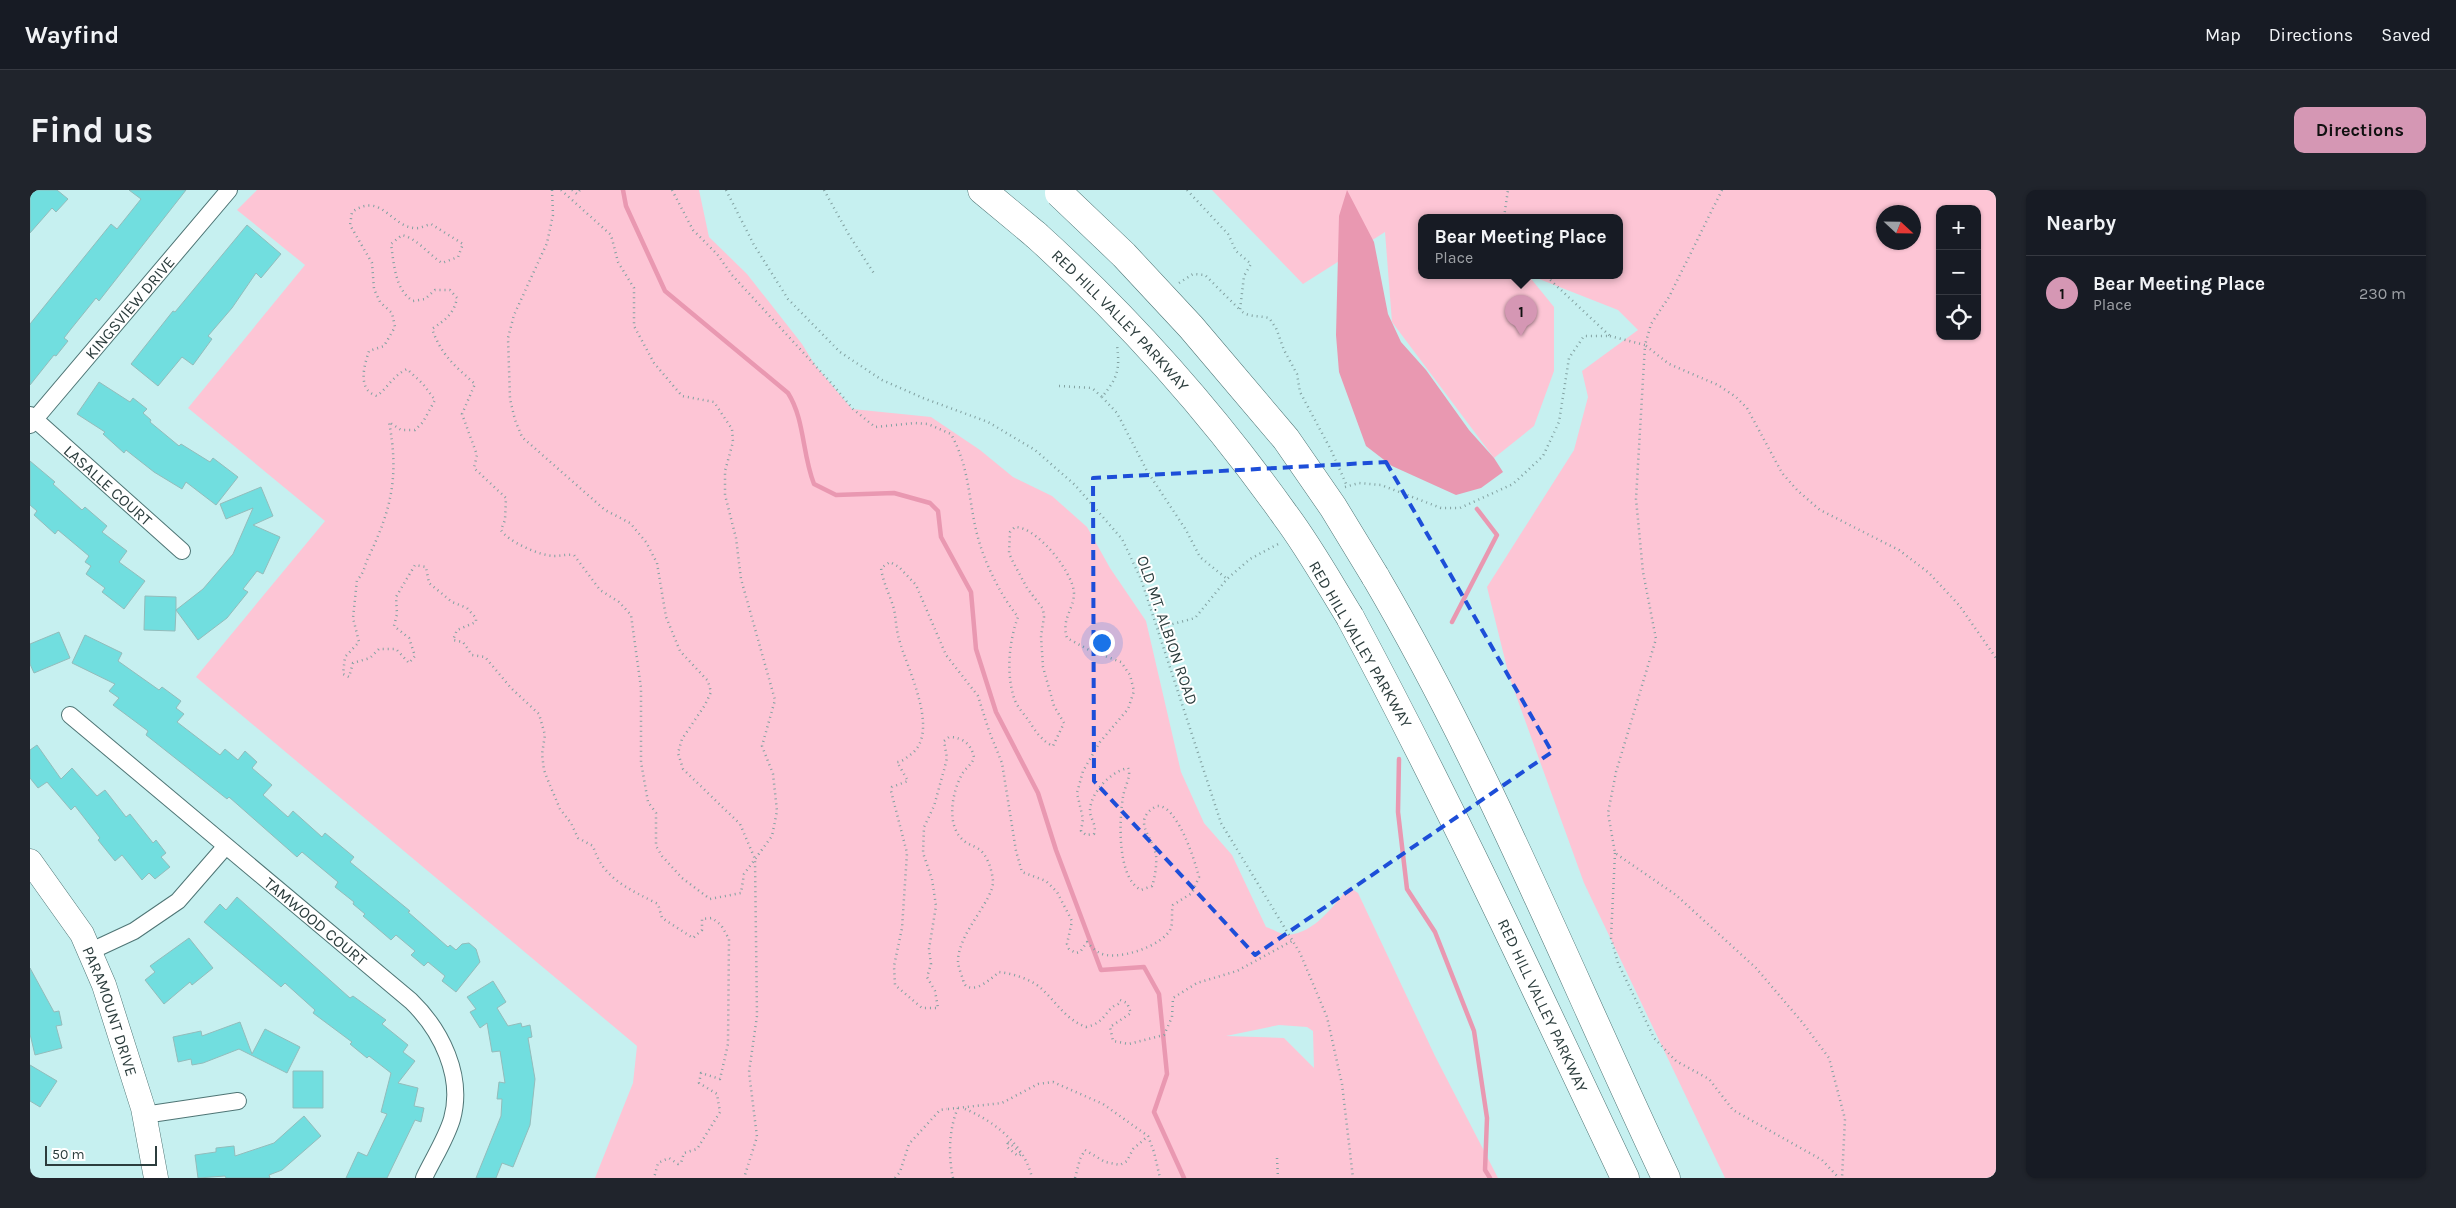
<!DOCTYPE html>
<html lang="en">
<head>
<meta charset="utf-8">
<style>
  body { margin:0; font-family:Karla,sans-serif; background:#20242c; color:#f1f3f6 }
  .controls { position:absolute; right:15px; top:15px; display:grid; overflow:hidden; border-radius:10px; box-shadow:0 1px 4px #0004 }
  .controls button { width:45px; height:45px; display:grid; place-items:center; padding:0; border:0; border-bottom:1px solid #363941; background:#171b24; color:#f1f3f6; font:25px sans-serif }
  .compass { position:absolute; left:1846px; top:15px; width:45px; height:45px; border-radius:50%; background:#171b24; box-shadow:0 1px 4px #0004; rotate:112deg }
  .scale { position:absolute; left:15px; bottom:12px; width:112px; box-sizing:border-box; padding-left:5px; border:2px solid #2c3d3d; border-top:0; font-size:14px; line-height:18px; white-space:nowrap; color:#2c3d3d; -webkit-text-stroke:4px #fff; paint-order:stroke }
  .you { position:absolute; left:1071px; top:452px; width:18px; height:18px; margin:-12px; border:4px solid #fff; border-radius:50%; background:#1a73e8; box-shadow:0 0 0 8px #1a73e833 }
  .badge { display:grid; place-items:center; width:32px; height:32px; border-radius:50%; background:#d597b4; color:#111; font-size:16px; font-weight:700 }
  .pin { position:absolute; translate:-50% -41px; filter:drop-shadow(0 1px 2px #0008) }
  .pin::after { content:''; position:absolute; top:26px; width:18px; height:15px; background:inherit; clip-path:polygon(0 0,100% 0,50% 100%) }
  .popup { position:absolute; left:1388px; top:24px; width:205px; height:65px; box-sizing:border-box; display:grid; place-content:center; border-radius:10px; background:#171b24; filter:drop-shadow(0 1px 4px #0005); font-size:16px; white-space:nowrap; color:#9ea1a6 }
  .popup b { font-size:19px; color:#f1f3f6 }
  .popup::after { content:''; position:absolute; left:50%; top:100%; margin-left:-10px; border:10px solid transparent; border-top-color:#171b24 }
  .list { margin:0; padding:0; list-style:none }
  h2 { display:flex; justify-content:space-between; align-items:center; height:65px; margin:0; padding:0 20px; font-size:21px }
  h2 small { font-size:16px; font-weight:400; color:#9ea1a6 }
  .list li { display:grid; grid-template-columns:32px 1fr auto; gap:15px; align-items:center; box-sizing:border-box; height:75px; padding:0 20px; border-top:1px solid #363941 }
  .list b { display:block; font-size:19px; white-space:nowrap }
  .list p { margin:0; font-size:16px; white-space:nowrap; color:#9ea1a6 }
  .list em { font-size:16px; font-style:normal; color:#9ea1a6 }
  .icon { flex:none; width:28px; height:28px; fill:none; stroke:currentColor; stroke-width:2; stroke-linecap:round; stroke-linejoin:round }
  .map { position:relative; flex:none; width:1966px; height:988px; overflow:hidden; border-radius:10px }
  header { display:flex; align-items:center; gap:30px; box-sizing:border-box; height:70px; padding:0 25px; background:#171b24; border-bottom:1px solid #363941 }
  header strong { font-size:24px }
  nav { display:flex; gap:28px; margin-inline-start:auto; font-size:18px }
  .intro { display:flex; align-items:center; justify-content:space-between; box-sizing:border-box; height:120px; padding:0 30px }
  h1 { margin:0; font-size:35px }
  .button { padding:12px 22px; border-radius:10px; background:#d597b4; color:#111; font-size:18px; font-weight:700 }
  main { display:flex; gap:30px; padding:0 30px }
  aside { flex:1; background:#171b24; border-radius:10px; box-shadow:0 1px 4px #0004 }
  .map>svg:first-child { display:block }
</style>
</head>
<body>
<header>
<strong>Wayfind</strong>
<nav><a>Map</a><a>Directions</a><a>Saved</a></nav>
</header>
<div class="intro"><h1>Find us</h1><a class="button">Directions</a></div>
<main>
<div class="map">
<svg width="1966" height="988" viewBox="0 0 1966 988">
  <rect width="100%" height="100%" fill="#c6f0f0"/>
  <path fill="#fdc5d5" fill-rule="evenodd" d="M227 0H669L679 47 717 84 772 154 785 175 822 219 901 227 950 260 983 287 1022 306 1057 337 1080 378 1116 431 1151 582 1174 633 1202 665 1236 737C1242 739 1252 745 1258 745 1285 743 1304 715 1319 697L1328 703 1405 866 1468 988H565L603 893 607 856 166 487 295 331 158 218 275 75 207 20ZM1249 835 1277 837 1283 841 1284 878 1254 848 1196 846Z
    M1182 0H1966V988H1695L1554 693 1479 486 1457 397 1544 260 1558 207 1552 181 1608 140 1588 120 1499 85H1590V27H1392V85H1498L1524 117V181L1504 236 1464 268 1362 132 1355 42 1273 94ZM1910 19H1947V146H1910ZM1854 22H1884V52H1854Z"/>
  <path fill="#e998b1" d="M1317 0 1344 52 1358 124 1371 152 1396 180 1439 240 1464 268 1473 282 1451 298 1426 305 1362 276 1336 256 1309 182 1306 145 1309 26Z"/>
  <g fill="none" stroke-linecap="round" stroke-linejoin="round">
    <path stroke="#e998b1" stroke-width="4.5" d="M593 0 596 16 635 101 758 203C775 230 772 264 784 294L806 305 864 303 900 313 908 321 911 347 941 402 946 459 966 522 1008 603 1026 660 1071 780 1114 777 1129 804 1137 884 1124 922 1154 988
      M1422 432 1467 345 1447 319
      M1369 569 1368 622 1377 699 1405 742 1444 841 1457 928 1455 980 1460 988"/>
  </g>
  <path fill="#71dedf" stroke="#93bcbb" d="M0 0H27L38 9 26 22 22 18 0 43Z
    M99 0H156L69 111 66 108 41 139 34 148 38 151 26 166 24 165 0 195V134L81 34 87 39 111 9Z
    M217 35 251 64 231 88 226 83 202 118 178 146 182 149 163 175 152 167 128 196 101 174 143 121 145 122Z
    M69 192 100 212 103 208 117 219 113 223 121 230 120 232 149 256 151 254 180 272 183 268 208 287 186 315 156 292 152 299 124 282 96 260 94 263 73 244 75 242 47 224Z
    M0 271 25 292 23 294 52 320 55 317 77 336 72 342 97 361 89 372 115 391 94 419 72 402 75 398 56 384 61 376 55 372 59 366 28 340 25 344 4 325 7 321 0 315Z
    M231 297 243 326 223 335 250 347 233 384 227 381 213 399 218 402 197 428 168 450 146 420 145 441 114 440 115 406 146 407V420L173 399 203 364 223 318 196 329 190 314Z
    M29 442 40 468 4 483 0 474V454Z
    M55 445 92 463 88 471 129 500 132 497 151 511 146 518 154 524 147 532 190 565 195 559 208 570 215 561 227 572 222 578 242 595 233 605 258 627 263 621 292 647 295 643 324 667 320 672 380 721 378 722 418 757 420 755 426 760 432 754 439 753 446 759 450 772 426 802 412 791 415 786 398 772 394 776 381 765 385 761 366 745 361 750 333 726 335 724 323 714 324 712 305 697 308 692 272 662 267 667 199 607 197 609 116 545 118 541 83 515 89 508 79 501 85 494 42 473Z
    M7 555 31 589 42 578 67 606 75 600 96 627 100 624 123 653 126 650 136 663 131 667 140 677 125 689 119 683 112 690 92 665 85 671 68 650 70 648 45 616 41 620 17 592 8 598 0 588V560Z
    M207 707 320 808 323 806 356 830 352 834 378 855 373 862 385 871 368 893 388 898 384 916 394 918 391 932 385 930 357 988H316L328 962 337 966 357 924 351 922 361 883 339 866 337 868 320 854 322 852 283 823 285 820 255 793 251 797 174 732 190 714 196 720Z
    M159 748 183 778 162 795 160 792 134 814 115 790 125 782 120 776Z
    M0 778 24 822 29 821 32 835 26 836 32 858 5 865 0 844Z
    M463 791 476 812 467 818 478 836 491 833 492 837 500 835 502 847 498 848 505 889 500 935 483 977 472 973 466 988H446L471 926 472 909H467L469 892 475 893 470 861 462 862 457 833 450 838 440 822 446 819 437 807Z
    M210 832 222 864 235 839 270 857 257 883 209 859 173 873 162 875 161 869 148 872 143 847 171 841 172 846Z
    M0 875 27 891 10 917 0 911Z
    M263 881H293V918H263Z
    M274 926 291 946 252 980 239 985 240 988H196L195 986 168 988 165 965 186 962V958L204 956 205 966 244 953Z"/>
  <g fill="none" stroke-linecap="round" stroke-linejoin="round">
    <g stroke="#4f7575" stroke-width="18">
      <g id="street">
        <path id="s1" d="M0 225 152 361"/>
        <path id="s2" d="M0 235 199 0"/>
        <path id="s3" d="M40 525 381 811C411 840 434 886 422 929 416 949 403 969 394 988"/>
        <path d="M61 761 104 741 148 711 195 657"/>
        <path d="M114 925 208 911"/>
      </g>
    </g>
    <g stroke="#4f7575" stroke-width="25">
      <g id="secondary">
        <path id="s4" d="M0 671 52 744 74 795 113 918 126 988"/>
      </g>
    </g>
    <g stroke="#4f7575" stroke-width="29">
      <g id="highway">
        <path d="M952 0 1006 45"/>
        <path d="M1345 386C1458 578 1541 787 1636 988"/>
        <path id="s5" d="M1320 427C1419 611 1506 800 1595 988"/>
      </g>
    </g>
    <path stroke="#82a1a1" stroke-width="2.5" stroke-dasharray="1 4" stroke-linecap="butt" d="M522 0 523 25 517 53 484 125 478 148 480 209 485 230 492 247 575 320 600 333 616 352 627 373 636 427 650 461 678 491 681 502 675 515 652 549 648 563 653 579 710 634 725 669 727 826 719 882 727 947 714 988
      M531 0 581 45 588 72 604 98V136L624 173 652 206 684 212 702 239 703 252 695 281V305L706 348 711 389 745 510 732 556 743 584 747 621 742 646 714 684 711 703 680 709 652 688 632 666 626 656V623L618 612 611 572V498L601 425 589 412 570 400 544 365C536 364 531 366 524 366 510 366 477 351 471 340L475 330 476 308 444 278 447 265 432 224 445 194C424 175 412 166 402 139 415 130 424 124 427 108L420 100H405L395 109 383 111C365 100 364 74 361 54L372 45C388 49 398 64 412 73L428 67 433 54 401 34C397 35 393 37 389 38 362 41 353 0 322 22L320 35 342 73 344 99 350 112 362 123 365 137 354 156 339 161C334 176 327 200 347 206 358 197 364 185 377 179L393 194 405 210 393 232 385 240H371L359 232C369 285 362 318 339 366 334 376 335 382 327 390L323 428 329 452 315 467 313 484 319 487 323 473 340 468 349 459H366L379 473 385 466 379 448 364 436 367 424 366 407 385 375 396 377 399 393 422 412 437 418 446 428V432L427 440 423 450 433 452 442 465 455 467 481 498 509 524 515 545 512 564 514 580 519 593 530 619 541 633 548 648 563 656C573 689 599 699 628 714L632 728 663 748 672 740V729L682 728 691 735 699 749 698 854 690 889 671 883 669 893 687 904 690 922 667 959 654 963 651 973 648 974 639 968 628 973 624 988
      M542 0 547 4 550 0
      M642 0 663 40 687 64 702 85 803 195 823 219 845 237 885 233 898 234 921 244C939 277 938 304 946 340 953 370 969 403 988 427 979 451 976 483 984 508 987 517 994 524 999 531 1005 541 1013 552 1023 556L1034 533 1024 516 1013 477 1011 446 1014 427 1013 419 997 398 982 370 979 363 980 342 985 337C1007 337 1043 382 1044 403 1044 420 1031 428 1037 448L1059 460 1091 472 1100 485 1104 501 1098 519 1070 552 1053 581 1047 603 1053 629 1051 641 1056 645 1064 644C1067 634 1060 629 1060 621 1060 603 1081 581 1098 578 1102 585 1094 598 1093 607 1089 631 1087 688 1111 700L1122 696C1125 688 1127 674 1126 665 1123 647 1100 630 1127 616 1147 614 1165 671 1169 687L1162 703 1143 715C1141 722 1143 732 1141 738 1134 756 1084 773 1068 762 1064 760 1060 755 1057 752L1050 762 1046 763 1039 759 1037 754 1042 731 1027 702 1016 691 992 682 986 661 972 573 959 541 948 506 916 465 886 395 869 377 860 372 851 378C853 393 860 405 864 419 866 429 866 439 869 449 876 477 912 543 880 565 876 568 872 572 867 572L878 591 862 597 861 601 877 663 872 738 864 776 865 795 892 818H908L905 801 897 787 901 774 899 759 906 716 902 689 893 663 894 637 904 616 914 580 917 568 914 551 919 547C933 547 942 555 944 568 941 576 934 579 931 586 922 604 916 635 933 650 937 654 942 655 947 658 957 663 962 680 963 691 964 710 928 743 928 771 928 776 931 784 933 789 934 797 939 799 947 797 955 794 962 788 969 782 985 784 1004 790 1015 802 1028 815 1037 830 1056 837 1076 833 1075 819 1088 814L1090 810 1097 813 1101 823 1080 837 1083 851 1099 854 1134 845 1142 827 1143 808 1167 793 1207 781 1262 751
      M696 0 724 55 758 109 810 162 852 190 893 208 958 232 1005 260 1045 295 1092 349 1111 389 1191 633 1270 763 1297 827 1312 894 1323 988
      M794 0 819 45 845 85
      M1157 0 1198 44 1206 61 1221 74 1214 86 1210 120C1219 128 1228 125 1239 128L1246 138 1254 160 1267 184 1270 202 1301 260 1317 296
      M1692 0 1639 107 1621 134 1615 155 1639 174 1688 195 1706 207 1717 218 1752 283 1768 301 1790 320 1869 360 1899 383 1929 415 1966 468
      M1474 27 1478 0
      M1149 93 1163 84 1175 85 1210 120
      M1580 146 1615 155 1606 309 1613 382 1626 449 1586 582 1578 623 1585 663 1646 705 1726 778 1772 832 1799 868 1815 929 1812 988
      M1029 196 1062 198 1072 207C1088 187 1090 180 1087 155
      M1072 207 1087 223 1117 281 1156 340 1170 367 1197 389
      M1315 297 1329 293 1351 295 1411 318H1430L1483 294 1513 266 1529 232 1539 168 1554 146H1580L1515 85
      M1128 438 1165 428 1197 389 1220 369 1250 353
      M1585 663 1581 748 1588 773 1624 848 1646 871 1679 889 1703 920 1792 970 1809 988
      M918 919 972 913 1008 894 1023 892 1073 914 1118 946 1124 962 1130 988
      M935 919C964 931 995 955 1002 988
      M978 952 992 964 988 966 977 957Z
      M1247 968 1248 988
      M865 988 870 982 879 954 910 920 917 919
      M923 988C918 966 919 938 928 918
      M1045 988 1050 969 1055 960 1075 972 1090 975 1097 971 1103 959 1118 946"/>
    <use href="#street" stroke="#fff" stroke-width="16"/>
    <use href="#secondary" stroke="#fff" stroke-width="24"/>
    <use href="#highway" stroke="#fff" stroke-width="28"/>
    <g stroke="#4f7575" stroke-width="29" stroke-linecap="butt">
      <g id="highway-bridge">
        <path d="M1029 3 1094 65 1161 137 1256 249 1303 317 1345 386"/>
        <path id="s6" d="M1006 45C1101 131 1181 221 1255 325 1279 357 1299 393 1320 427"/>
      </g>
    </g>
    <use href="#highway-bridge" stroke="#fff" stroke-width="28"/>
  </g>
  <path fill="none" stroke="#1d4ed8" stroke-width="4" stroke-dasharray="10 6" stroke-linejoin="round" d="M1356 272 1522 562 1225 765 1064 591 1063 288Z"/>
  <g text-anchor="middle" stroke-width="4" stroke-linejoin="round" paint-order="stroke">
    <g font-size="16" fill="#2c3d3d" stroke="#fff">
      <text dy="6" stroke="none"><textPath href="#s2" startOffset="154">KINGSVIEW DRIVE</textPath></text>
      <text dy="6" stroke="none"><textPath href="#s6" startOffset="120">RED HILL VALLEY PARKWAY</textPath></text>
      <text dy="6" stroke="none"><textPath href="#s1" startOffset="105">LASALLE COURT</textPath></text>
      <text transform="translate(1138 440) rotate(71)" y="6">OLD MT. ALBION ROAD</text>
      <text transform="translate(1331 454) rotate(60)" y="6">RED HILL VALLEY PARKWAY</text>
      <text dy="6" stroke="none"><textPath href="#s3" startOffset="321">TAMWOOD COURT</textPath></text>
      <text dy="6" stroke="none"><textPath href="#s5" startOffset="434">RED HILL VALLEY PARKWAY</textPath></text>
      <text dy="6" stroke="none"><textPath href="#s4" startOffset="172">PARAMOUNT DRIVE</textPath></text>
    </g>
  </g>
</svg>
<div class="controls">
<button>+</button>
<button>−</button>
<button><svg class="icon" aria-label="locate" viewBox="0 0 24 24"><circle cx="12" cy="12" r="6"/><path d="M12 2v4M12 18v4M2 12h4M18 12h4"/></svg></button>
</div>
<svg class="compass" viewBox="-18 -18 36 36"><path d="M0-13l5 13h-10z" fill="#e53935"/><path d="M0 13l5-13h-10z" fill="#9ea1a6"/></svg>
<div class="scale">50 m</div>
<div class="you"></div>
<div class="pin badge" style="left:1491px;top:146px">1</div>
<div class="popup"><b>Bear Meeting Place</b>Place</div>
</div>
<aside>
<h2>Nearby<small></small></h2>
<ul class="list">
<li><span class="badge">1</span><div><b>Bear Meeting Place</b><p>Place</p></div><em>230 m</em></li>
</ul>
</aside>
</main>
</body>
</html>
